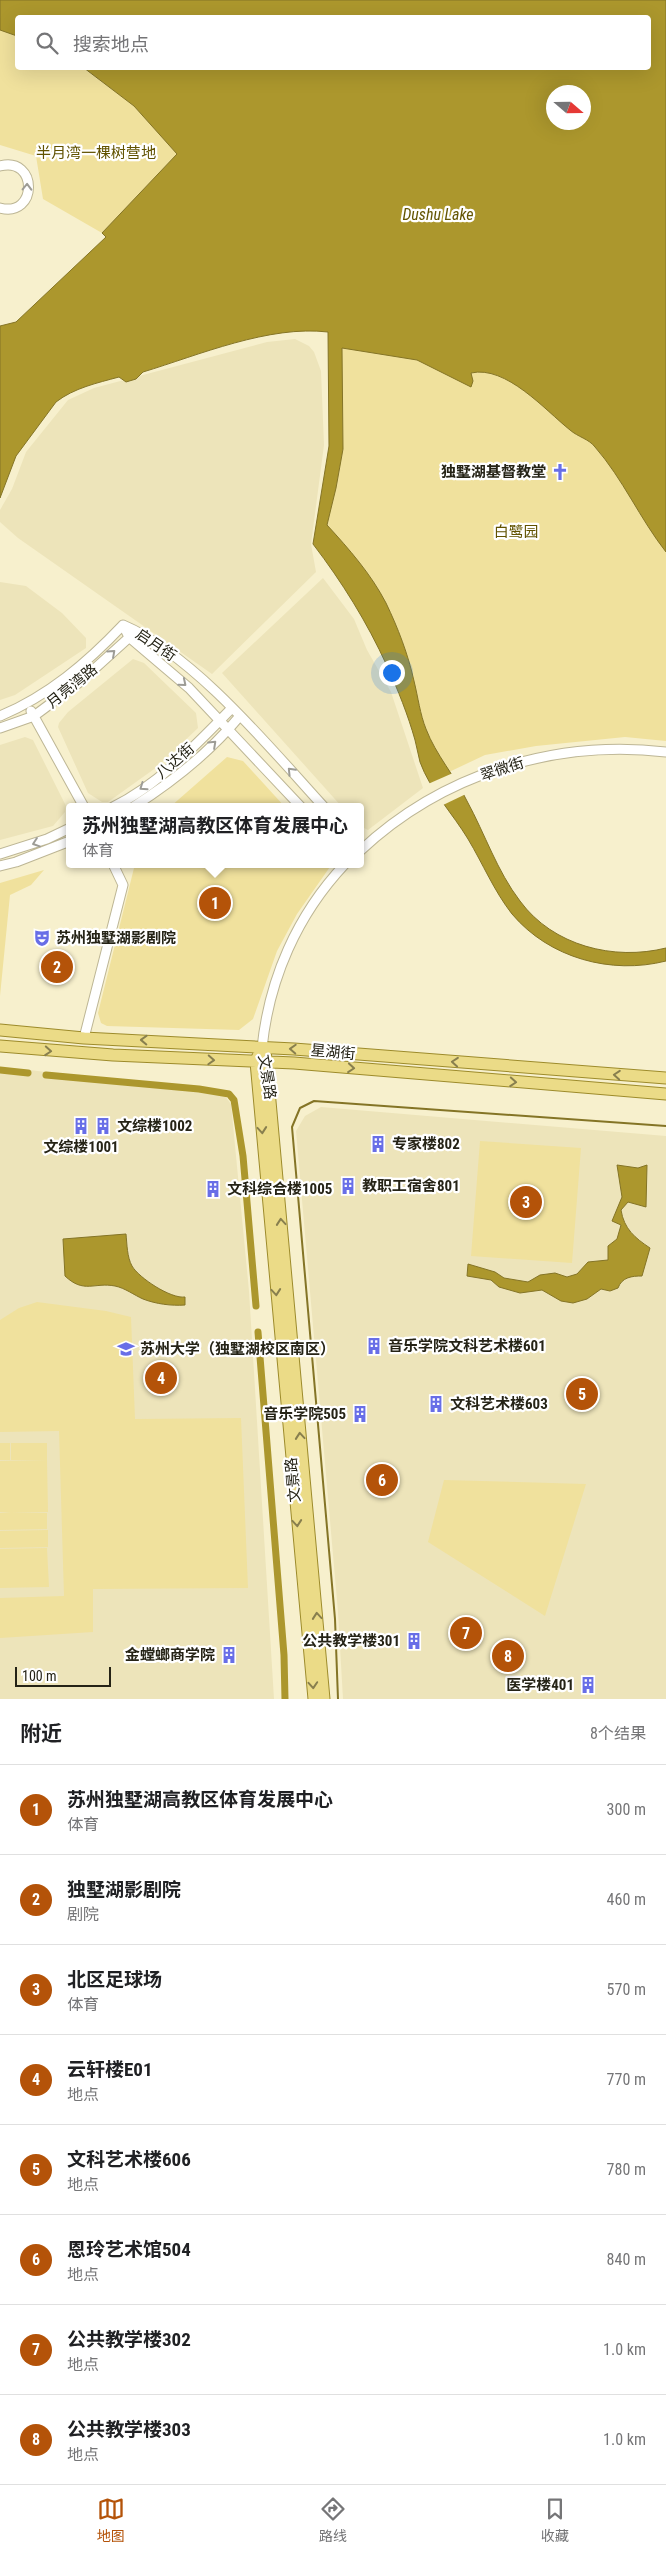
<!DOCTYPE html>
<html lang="zh">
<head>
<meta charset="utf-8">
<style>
  body { margin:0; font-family:"Roboto Condensed","Noto Sans SC",sans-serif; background:#f6f6f6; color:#202124 }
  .compass { position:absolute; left:546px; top:85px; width:45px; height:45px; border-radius:50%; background:#fff; box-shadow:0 5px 20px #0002; rotate:110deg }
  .scale { position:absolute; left:15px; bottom:12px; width:96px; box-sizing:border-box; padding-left:5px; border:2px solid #252316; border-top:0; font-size:14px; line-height:18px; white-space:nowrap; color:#252316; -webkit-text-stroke:4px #fff; paint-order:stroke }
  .you { position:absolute; left:391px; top:672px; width:18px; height:18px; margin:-12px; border:4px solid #fff; border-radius:50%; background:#1a73e8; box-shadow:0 0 0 8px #1a73e833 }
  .badge { display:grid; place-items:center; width:32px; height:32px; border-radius:50%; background:#b45309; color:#fff; font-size:16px; font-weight:700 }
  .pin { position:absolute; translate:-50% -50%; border:2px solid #fff; box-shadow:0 1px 5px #0006 }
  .popup { position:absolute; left:66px; top:803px; width:298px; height:65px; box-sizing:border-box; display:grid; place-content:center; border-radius:5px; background:#fff; filter:drop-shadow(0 1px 4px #0005); font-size:16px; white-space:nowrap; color:#757577 }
  .popup b { font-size:19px; color:#202124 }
  .popup::after { content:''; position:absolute; left:50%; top:100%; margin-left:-10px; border:10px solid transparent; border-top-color:#fff }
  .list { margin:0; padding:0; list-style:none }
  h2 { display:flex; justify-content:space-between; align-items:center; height:65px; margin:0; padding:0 20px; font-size:21px }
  h2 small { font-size:16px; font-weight:400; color:#757577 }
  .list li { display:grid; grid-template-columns:32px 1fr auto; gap:15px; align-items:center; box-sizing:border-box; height:90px; padding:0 20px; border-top:1px solid #e0e0e0 }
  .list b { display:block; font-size:19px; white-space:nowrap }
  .list p { margin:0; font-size:16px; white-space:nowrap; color:#757577 }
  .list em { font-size:16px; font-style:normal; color:#757577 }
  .icon { flex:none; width:28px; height:28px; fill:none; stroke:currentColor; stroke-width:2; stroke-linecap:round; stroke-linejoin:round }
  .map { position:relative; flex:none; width:666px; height:1699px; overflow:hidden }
  .search { position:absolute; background:#fff; box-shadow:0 5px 20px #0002; left:15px; right:15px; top:15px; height:55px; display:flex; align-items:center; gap:12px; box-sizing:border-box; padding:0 18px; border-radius:5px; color:#757577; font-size:19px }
  .sheet { height:785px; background:#fff }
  nav { display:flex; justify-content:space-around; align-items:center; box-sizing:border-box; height:70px; border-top:1px solid #e0e0e0; background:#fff; font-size:14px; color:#757577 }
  nav a { display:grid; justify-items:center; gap:2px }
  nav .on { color:#b45309 }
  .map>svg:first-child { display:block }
</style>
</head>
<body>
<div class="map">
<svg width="666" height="1699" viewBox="0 0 666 1699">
  <rect width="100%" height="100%" fill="#f7f0cd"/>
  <path fill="#ede4ba" d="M295 339 309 346 314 352 321 371 324 445 311 544 316 572 212 674 18 538 0 522V510L12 489 26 452 68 400 94 388 267 342Z
    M323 578 354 619 367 650 391 692 423 788 368 830 360 826V807H342L222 673Z
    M0 582 26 586 62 613 86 638V648L15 695 0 700Z
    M133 659 144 663 196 713 198 728 157 767 108 802H102L88 793 58 727 59 723 68 712Z
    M25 737 33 740 66 806 65 812 53 826 0 840V745Z
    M0 1069 29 1070 212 1091 225 1096 231 1104 249 1291 274 1699H0Z
    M321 1107 666 1136V1699H343L338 1612 296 1131 305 1116Z"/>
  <path fill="#f0e19d" d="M0 30 17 36 18 68H83L134 106 177 154 102 233 43 199 36 156 0 145Z
    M449 325 666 447V741L625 737 536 746 485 755 449 772C440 758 432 744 425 728 415 701 413 670 403 643 387 597 359 560 327 525L336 488 343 449 342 348Z
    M227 757 243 761 285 807H170Z
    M135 864H332L297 914 277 951 253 1019 239 1030 107 1026 101 1023 98 1013Z
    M44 870 31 885 10 895 0 996V883Z
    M480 1141 581 1148 572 1263 471 1256Z
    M37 1302 106 1311 131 1317 135 1419 241 1418 248 1588 93 1589V1632L0 1638V1598L64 1596 59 1431 0 1432V1320L19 1308Z
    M10 1443V1460H0V1443Z
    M11 1443H47V1460H11Z
    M47 1460 48 1512H11L47 1513V1529L0 1530V1513H11L0 1512V1461Z
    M444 1480 586 1484 545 1616 428 1542Z
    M48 1530V1547L0 1548V1531Z
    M47 1548 49 1587 0 1588V1549Z"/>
  <path fill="#ac972d" stroke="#847426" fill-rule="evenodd" d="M0 0H666V552C640 519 623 479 595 447 589 439 578 437 570 430 545 410 506 365 471 373L473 381 471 387 417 360 342 348 343 449 336 488 327 525C349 549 371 574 386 603 398 628 408 654 414 681 418 697 420 714 426 729 436 755 455 776 467 801 485 834 497 871 520 901 553 946 614 961 666 948V961C611 975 549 958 512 914 494 891 483 864 468 839 453 814 430 790 420 762 418 755 417 747 415 740 408 715 398 690 387 666 367 622 342 582 313 544L329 446 328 332C269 325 199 355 143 372L136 379 126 382 119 377C97 383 74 388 56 402L16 456 0 498V326L16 322 106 237 102 233 177 154 134 106 84 68H648V18H18L17 36 0 30ZM554 92H584V122H554Z
    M617 1165 638 1168 647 1165 646 1207 628 1202 621 1210C624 1229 635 1238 650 1248L642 1276C632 1276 622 1277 618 1288L610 1291 601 1289 587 1299 573 1303 561 1301 542 1290 520 1293 499 1287 491 1280 467 1276 468 1264 495 1272 504 1278 528 1282 540 1275 555 1273 567 1277 577 1274 588 1262 608 1260V1246L617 1239 621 1225 612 1221 622 1197Z
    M126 1234C127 1244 127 1257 132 1266 139 1278 171 1299 185 1297V1305C171 1306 156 1304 143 1299 134 1295 125 1288 115 1286 94 1282 84 1294 65 1276L63 1239Z"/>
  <path fill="#f7f0cd" d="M453 773 466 794 443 805 428 784Z"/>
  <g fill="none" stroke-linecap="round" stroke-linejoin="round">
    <path stroke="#847426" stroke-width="2" d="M338 1699 335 1619 292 1127 300 1108 314 1101 666 1126"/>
    <path stroke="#ac972d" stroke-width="7" d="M0 1070 28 1073
      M46 1075 199 1089 229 1094 234 1100 243 1156 256 1306
      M258 1332 284 1655 285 1699"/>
    <g stroke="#bdb695" stroke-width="11">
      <path id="minor" d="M0 166C38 156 38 218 0 208
        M123 625C194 655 271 749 324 807
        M123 625 129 637 189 688 301 807
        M31 711 84 807
        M0 716C48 696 87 663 123 625
        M0 728 34 716 81 681 133 634
        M113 807C158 785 197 744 232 708
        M133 807C172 782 210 752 239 717
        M360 851C442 774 555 739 666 752
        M0 854 47 839 70 828
        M0 866 16 862 70 841
        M84 1038 123 885 113 864
        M262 1048C269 979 297 915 345 864"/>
    </g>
    <g stroke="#9d8b2b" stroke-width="13">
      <path id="major" d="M0 1030 84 1038 294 1049 666 1078
        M0 1046 113 1055 294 1063 666 1094
        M258 1056 256 1062 314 1699
        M266 1057 324 1699"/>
    </g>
    <use href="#minor" stroke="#fff" stroke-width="9"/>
    <use href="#major" stroke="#ebdb87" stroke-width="11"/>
  </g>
  <defs><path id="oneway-chevron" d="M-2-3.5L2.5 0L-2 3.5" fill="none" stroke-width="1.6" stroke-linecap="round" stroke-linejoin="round" transform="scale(1.25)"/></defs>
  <g stroke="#9d9c96">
    <use href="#oneway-chevron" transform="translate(27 187) rotate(-89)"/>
    <use href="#oneway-chevron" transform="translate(112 653) rotate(-42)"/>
    <use href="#oneway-chevron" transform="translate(183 683) rotate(40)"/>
    <use href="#oneway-chevron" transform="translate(213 744) rotate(-43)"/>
    <use href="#oneway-chevron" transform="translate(291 771) rotate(-134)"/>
    <use href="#oneway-chevron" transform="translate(143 787) rotate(145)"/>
    <use href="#oneway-chevron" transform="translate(36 843) rotate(161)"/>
  </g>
  <g stroke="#887f4e">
    <use href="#oneway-chevron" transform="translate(144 1040) rotate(-178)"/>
    <use href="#oneway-chevron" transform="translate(293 1049) rotate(-177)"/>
    <use href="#oneway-chevron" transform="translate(48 1051) rotate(4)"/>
    <use href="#oneway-chevron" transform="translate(211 1060) rotate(3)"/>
    <use href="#oneway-chevron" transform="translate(455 1062) rotate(-175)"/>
    <use href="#oneway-chevron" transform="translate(351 1068) rotate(5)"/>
    <use href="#oneway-chevron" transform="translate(617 1075) rotate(-176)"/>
    <use href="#oneway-chevron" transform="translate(513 1082) rotate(4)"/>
    <use href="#oneway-chevron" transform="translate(262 1130) rotate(85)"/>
    <use href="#oneway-chevron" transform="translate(281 1222) rotate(-95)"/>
    <use href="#oneway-chevron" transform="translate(276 1292) rotate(85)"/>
    <use href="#oneway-chevron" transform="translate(300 1436) rotate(-95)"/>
    <use href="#oneway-chevron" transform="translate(297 1523) rotate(85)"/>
    <use href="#oneway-chevron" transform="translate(317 1616) rotate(-95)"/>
    <use href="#oneway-chevron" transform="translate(313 1685) rotate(86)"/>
  </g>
  <defs>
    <g id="church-bare" transform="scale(1.35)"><path d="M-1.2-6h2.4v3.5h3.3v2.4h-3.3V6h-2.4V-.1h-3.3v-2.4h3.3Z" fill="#686ee7" stroke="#fff" stroke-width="2.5" paint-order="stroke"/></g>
    <g id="theatre-bare" transform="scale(1.35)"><path d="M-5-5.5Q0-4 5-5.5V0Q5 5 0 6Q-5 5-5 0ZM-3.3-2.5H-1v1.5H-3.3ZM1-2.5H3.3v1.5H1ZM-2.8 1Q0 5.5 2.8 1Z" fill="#686ee7" stroke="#fff" stroke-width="2.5" paint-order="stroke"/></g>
    <g id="building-bare" transform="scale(1.35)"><path d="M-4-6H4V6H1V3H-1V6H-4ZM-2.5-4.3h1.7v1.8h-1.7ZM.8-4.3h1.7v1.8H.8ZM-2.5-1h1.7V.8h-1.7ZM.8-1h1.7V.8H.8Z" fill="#686ee7" stroke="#fff" stroke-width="2.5" paint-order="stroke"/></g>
    <g id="university-bare" transform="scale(1.35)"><path d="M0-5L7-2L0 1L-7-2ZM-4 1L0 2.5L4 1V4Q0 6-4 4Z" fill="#686ee7" stroke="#fff" stroke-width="2.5" paint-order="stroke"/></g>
  </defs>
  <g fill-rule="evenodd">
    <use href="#church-bare" x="560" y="472"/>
    <use href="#theatre-bare" x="42" y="938"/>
    <use href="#building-bare" x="81" y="1126"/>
    <use href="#building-bare" x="103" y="1126"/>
    <use href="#building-bare" x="378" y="1144"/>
    <use href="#building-bare" x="348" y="1186"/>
    <use href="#building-bare" x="213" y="1189"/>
    <use href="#building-bare" x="374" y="1346"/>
    <use href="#university-bare" x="126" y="1349"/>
    <use href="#building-bare" x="436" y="1404"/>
    <use href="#building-bare" x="360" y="1414"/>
    <use href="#building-bare" x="414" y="1641"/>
    <use href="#building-bare" x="229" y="1655"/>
    <use href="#building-bare" x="588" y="1685"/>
  </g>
  <g text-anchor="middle" stroke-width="4.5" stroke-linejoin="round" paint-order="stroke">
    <g font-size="15" fill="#615200" stroke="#fff">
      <text x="96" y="158">半月湾一棵树营地</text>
      <text x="516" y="537">白鹭园</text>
    </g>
    <g font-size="15" font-weight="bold" fill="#252316" stroke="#fff" text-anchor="start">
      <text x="546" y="477" text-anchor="end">独墅湖基督教堂</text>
      <text x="56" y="943">苏州独墅湖影剧院</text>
      <text x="117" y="1131">文综楼1002</text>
      <text x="392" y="1149">专家楼802</text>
      <text x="81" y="1152" text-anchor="middle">文综楼1001</text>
      <text x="362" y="1191">教职工宿舍801</text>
      <text x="227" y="1194">文科综合楼1005</text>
      <text x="388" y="1351">音乐学院文科艺术楼601</text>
      <text x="140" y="1354">苏州大学（独墅湖校区南区）</text>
      <text x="450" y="1409">文科艺术楼603</text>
      <text x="346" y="1419" text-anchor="end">音乐学院505</text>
      <text x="400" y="1646" text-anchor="end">公共教学楼301</text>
      <text x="215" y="1660" text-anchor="end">金螳螂商学院</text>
      <text x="574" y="1690" text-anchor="end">医学楼401</text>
    </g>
    <g font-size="15" fill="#252316" stroke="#fff">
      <text transform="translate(156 645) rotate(34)" y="5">启月街</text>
      <text transform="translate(72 686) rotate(-39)" y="5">月亮湾路</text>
      <text transform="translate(175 761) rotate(-41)" y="5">八达街</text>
      <text transform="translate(502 769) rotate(-18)" y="5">翠微街</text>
      <text transform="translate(333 1052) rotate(5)" y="5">星湖街</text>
      <text transform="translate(267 1077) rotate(81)" y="5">文景路</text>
      <text transform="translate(293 1480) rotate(-95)" y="5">文景路</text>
    </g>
    <g font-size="16" font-style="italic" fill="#645502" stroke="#fff">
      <text x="438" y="220">Dushu Lake</text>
    </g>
  </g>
</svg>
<svg class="compass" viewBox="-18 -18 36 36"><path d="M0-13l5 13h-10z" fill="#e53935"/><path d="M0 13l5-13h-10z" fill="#757577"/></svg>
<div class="scale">100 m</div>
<div class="you"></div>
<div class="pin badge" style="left:215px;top:903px">1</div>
<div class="popup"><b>苏州独墅湖高教区体育发展中心</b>体育</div>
<div class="pin badge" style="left:57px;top:967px">2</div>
<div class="pin badge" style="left:526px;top:1202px">3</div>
<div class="pin badge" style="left:161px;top:1378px">4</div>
<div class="pin badge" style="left:582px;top:1394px">5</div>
<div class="pin badge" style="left:382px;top:1480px">6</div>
<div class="pin badge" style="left:466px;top:1633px">7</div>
<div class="pin badge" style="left:508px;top:1656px">8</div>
<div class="search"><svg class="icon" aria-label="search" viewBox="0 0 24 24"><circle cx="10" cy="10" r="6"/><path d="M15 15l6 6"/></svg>搜索地点</div>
</div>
<section class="sheet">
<h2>附近<small>8个结果</small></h2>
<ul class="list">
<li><span class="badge">1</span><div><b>苏州独墅湖高教区体育发展中心</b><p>体育</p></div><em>300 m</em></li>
<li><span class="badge">2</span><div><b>独墅湖影剧院</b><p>剧院</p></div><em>460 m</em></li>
<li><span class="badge">3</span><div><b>北区足球场</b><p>体育</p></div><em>570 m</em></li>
<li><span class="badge">4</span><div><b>云轩楼E01</b><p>地点</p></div><em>770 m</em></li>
<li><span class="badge">5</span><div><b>文科艺术楼606</b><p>地点</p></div><em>780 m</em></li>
<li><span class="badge">6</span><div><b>恩玲艺术馆504</b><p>地点</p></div><em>840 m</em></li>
<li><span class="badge">7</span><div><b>公共教学楼302</b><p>地点</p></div><em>1.0 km</em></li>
<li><span class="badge">8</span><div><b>公共教学楼303</b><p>地点</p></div><em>1.0 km</em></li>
</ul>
</section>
<nav>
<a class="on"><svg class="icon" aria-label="map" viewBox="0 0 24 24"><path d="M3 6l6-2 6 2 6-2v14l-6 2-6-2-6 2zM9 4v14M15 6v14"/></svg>地图</a>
<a><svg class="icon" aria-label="directions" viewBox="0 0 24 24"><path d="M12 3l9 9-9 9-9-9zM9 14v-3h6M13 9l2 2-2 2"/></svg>路线</a>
<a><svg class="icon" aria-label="saved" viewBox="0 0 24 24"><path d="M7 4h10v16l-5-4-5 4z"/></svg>收藏</a>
</nav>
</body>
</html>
